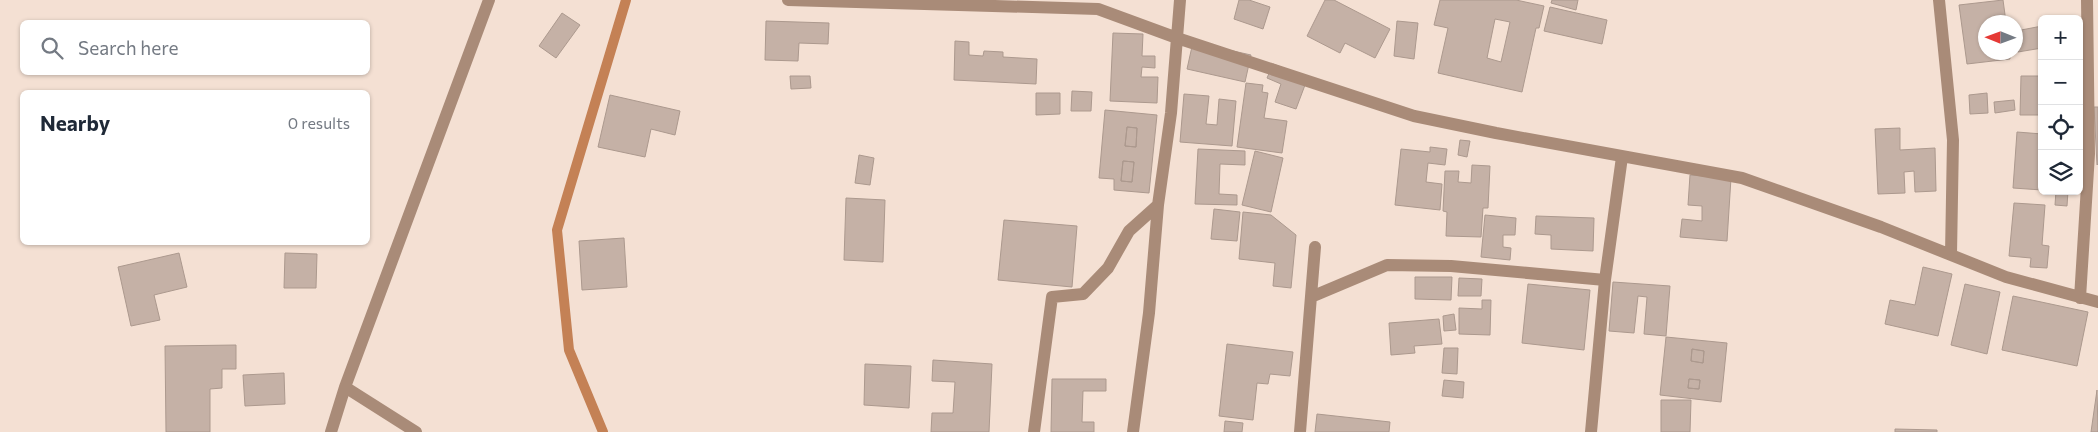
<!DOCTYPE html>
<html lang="en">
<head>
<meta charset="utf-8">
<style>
  body { margin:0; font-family:Commissioner,sans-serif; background:#f2f2f3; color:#1f2937 }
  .controls { position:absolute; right:15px; top:15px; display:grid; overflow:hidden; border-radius:8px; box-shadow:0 1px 4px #0004 }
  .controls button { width:45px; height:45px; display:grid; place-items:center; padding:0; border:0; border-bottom:1px solid #e0e1e3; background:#fff; color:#1f2937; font:25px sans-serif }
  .compass { position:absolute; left:1978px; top:15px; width:45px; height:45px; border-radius:50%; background:#fff; box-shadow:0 1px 4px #0004; rotate:271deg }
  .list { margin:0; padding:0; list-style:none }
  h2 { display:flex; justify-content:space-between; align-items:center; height:65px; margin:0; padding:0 20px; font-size:21px }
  h2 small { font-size:16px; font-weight:400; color:#747a83 }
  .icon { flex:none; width:28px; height:28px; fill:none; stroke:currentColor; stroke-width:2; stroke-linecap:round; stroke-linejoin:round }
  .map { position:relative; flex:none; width:2098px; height:432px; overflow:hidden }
  .search { position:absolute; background:#fff; box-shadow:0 1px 4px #0004; left:20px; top:20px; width:350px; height:55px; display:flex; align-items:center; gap:12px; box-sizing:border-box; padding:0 18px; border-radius:8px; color:#747a83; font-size:19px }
  .panel { position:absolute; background:#fff; box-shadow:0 1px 4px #0004; left:20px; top:90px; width:350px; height:155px; border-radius:8px }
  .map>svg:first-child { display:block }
</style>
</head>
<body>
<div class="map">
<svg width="2098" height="432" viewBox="0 0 2098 432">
  <rect width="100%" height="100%" fill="#f4e0d3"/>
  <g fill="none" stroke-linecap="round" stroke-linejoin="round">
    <path stroke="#c48155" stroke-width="10" d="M603 432 569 350 557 230 626 0"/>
  </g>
  <path fill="#c5b1a6" stroke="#ac998e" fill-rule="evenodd" d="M1239 0H1249L1270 7 1263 29 1234 19Z
    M1325 0H1334L1390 29 1375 58 1345 43 1340 53 1307 36Z
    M1440 0H1516L1544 6 1539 28H1536L1522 92 1438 73 1448 28 1434 25ZM1495 19 1510 22 1501 62 1487 58Z
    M1552 0H1578L1576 10 1551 3Z
    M2003 0 2006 22H1986V52H2010V59L1967 64 1959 5Z
    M1550 7 1607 20 1602 44 1544 31Z
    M562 13 580 25 556 58 539 46Z
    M766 21 829 23 828 44 799 43 798 61 765 60Z
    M1397 21 1418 23 1414 59 1394 56Z
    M2042 26V48L2018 52 2016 31Z
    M1113 33 1143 34 1142 56H1155V68L1142 67 1141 77H1158L1157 103 1110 101Z
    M955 41 969 42V55L983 56 984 51 1003 52V57L1037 59 1036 84 954 80Z
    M1193 42 1251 55 1245 82 1187 69Z
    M1273 64 1308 77 1296 109 1275 102 1281 84 1267 78Z
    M790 76H810L811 88 791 89Z
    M2021 76H2042V115H2020Z
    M1246 83 1263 85 1262 92 1268 93 1264 118 1287 121 1282 153 1237 147Z
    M1072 91 1092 92 1091 111H1071Z
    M1036 93H1060V114L1036 115Z
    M1987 93 1988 113 1970 114 1969 95Z
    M1184 94 1209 96 1206 124 1217 125 1219 99 1236 101 1232 146 1180 142Z
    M610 95 680 111 675 135 651 129 645 157 598 147Z
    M2014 100 2015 110 1995 113 1994 102Z
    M2094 107H2098V164L2097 165Z
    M1105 110 1157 115 1149 193 1114 190V179L1099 178ZM1127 127 1137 128 1136 147 1125 146ZM1123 161 1134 162 1132 182 1121 181Z
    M1127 127 1137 128 1136 147 1125 146Z
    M1900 128V150L1935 148 1936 191 1915 192 1914 171 1904 172 1905 193 1878 194 1875 129Z
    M2017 132 2042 134V190L2013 188Z
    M1460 140 1470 141 1467 157 1458 155Z
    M1430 147 1447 149 1445 165 1428 163 1426 182 1442 184 1440 210 1395 205 1401 149 1430 152Z
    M1198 149 1245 151V165L1220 164 1219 194 1237 195V205L1195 204Z
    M1255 151 1283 158 1271 212 1242 205Z
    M859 155 874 158 870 185 855 183Z
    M1123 161 1134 162 1132 182 1121 181Z
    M1472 165 1490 166 1488 208H1483L1481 237 1446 236 1447 212 1443 211 1445 171H1459L1458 182 1471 183Z
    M1690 175 1731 178 1727 241 1680 237 1682 219 1702 221V206L1688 205Z
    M2056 191H2068L2067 206 2055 205Z
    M846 198 885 200 883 262 844 260Z
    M2014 203 2045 205 2042 245 2049 246 2047 268 2030 267 2031 258 2009 256Z
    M1214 209 1240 212 1237 241 1211 239Z
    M1243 212 1271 215 1296 235 1291 288 1273 286 1275 263 1239 259Z
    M1485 215 1516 218 1515 235H1503V247L1511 248 1510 260 1481 257Z
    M1536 216 1594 218 1593 251 1551 249V235L1535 234Z
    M1004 220 1077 226 1072 287 998 280Z
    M624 238 627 287 582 290 579 241Z
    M179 253 187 287 154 295 160 320 131 326 118 267Z
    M285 253 317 254 316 288H284Z
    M1923 267 1952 274 1938 336 1885 324 1890 300 1915 305Z
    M1415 277H1452L1451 300 1415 299Z
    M1459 278 1482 279 1481 296H1458Z
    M1613 282 1670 286 1666 336 1644 334 1647 297 1638 296 1634 333 1609 331Z
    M1528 284 1590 290 1584 350 1522 343Z
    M1965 284 2000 292 1987 354 1951 345Z
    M2013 296 2088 312 2077 366 2002 350Z
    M1482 300H1491L1490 335 1459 334V308L1482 309Z
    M1454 314 1456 330 1444 331 1443 316Z
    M1439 319 1442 344 1414 346 1415 353 1391 355 1389 323Z
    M1666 337 1727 343 1721 402 1660 395ZM1692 349 1704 351 1703 363 1691 361ZM1689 379 1700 380 1699 389 1688 388Z
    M1227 344 1293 352 1290 376 1270 374 1268 384 1257 383 1253 420 1219 416Z
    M236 345V369H222V388L210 389V432H166L165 346Z
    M1444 348H1458L1457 374 1442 373Z
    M1692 349 1704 351 1703 363 1691 361Z
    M933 360 992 364 989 432H931L932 413H953L955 382 932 381Z
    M865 364 911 366 909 408 864 405Z
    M284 373 285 404 245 406 243 375Z
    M1052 379H1106V391H1083L1082 422H1094V432H1051Z
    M1689 379 1700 380 1699 389 1688 388Z
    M1444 380 1464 382 1463 398 1442 396Z
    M2097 390 2098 432H2091Z
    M1661 400H1691L1690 432H1661Z
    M1317 414 1390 422 1389 432H1315Z
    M1225 421 1243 423 1242 432H1224Z
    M1895 429 1937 430V432H1895Z"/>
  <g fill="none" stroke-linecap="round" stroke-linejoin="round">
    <path stroke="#a98b78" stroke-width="12" d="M788 0 1098 9 1177 38 1414 116 1496 133 1742 178 1881 227 2006 277 2098 302
      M1939 0 1953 140 1951 254
      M1311 297 1387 265 1451 266 1605 280
      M2080 298 2089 154 2087 0
      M345 387 416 432
      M331 432 345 387 489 0
      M1034 432 1052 297 1083 294 1108 268 1129 231 1158 205 1171 113 1180 0
      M1133 432 1149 313 1158 205
      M1300 432 1315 247
      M1591 432 1605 280 1622 157"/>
  </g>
</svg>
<div class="controls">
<button>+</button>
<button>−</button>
<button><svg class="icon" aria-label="locate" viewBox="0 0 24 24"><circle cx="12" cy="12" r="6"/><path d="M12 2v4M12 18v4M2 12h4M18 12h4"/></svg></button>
<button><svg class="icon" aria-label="layers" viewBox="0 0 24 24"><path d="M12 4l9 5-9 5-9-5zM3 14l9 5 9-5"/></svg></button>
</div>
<svg class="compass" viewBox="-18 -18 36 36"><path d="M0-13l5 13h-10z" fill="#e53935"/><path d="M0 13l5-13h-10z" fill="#747a83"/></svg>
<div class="search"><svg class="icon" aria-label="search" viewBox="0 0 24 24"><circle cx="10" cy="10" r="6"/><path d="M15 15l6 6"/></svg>Search here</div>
<section class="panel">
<h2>Nearby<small>0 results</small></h2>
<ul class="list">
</ul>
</section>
</div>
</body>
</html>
